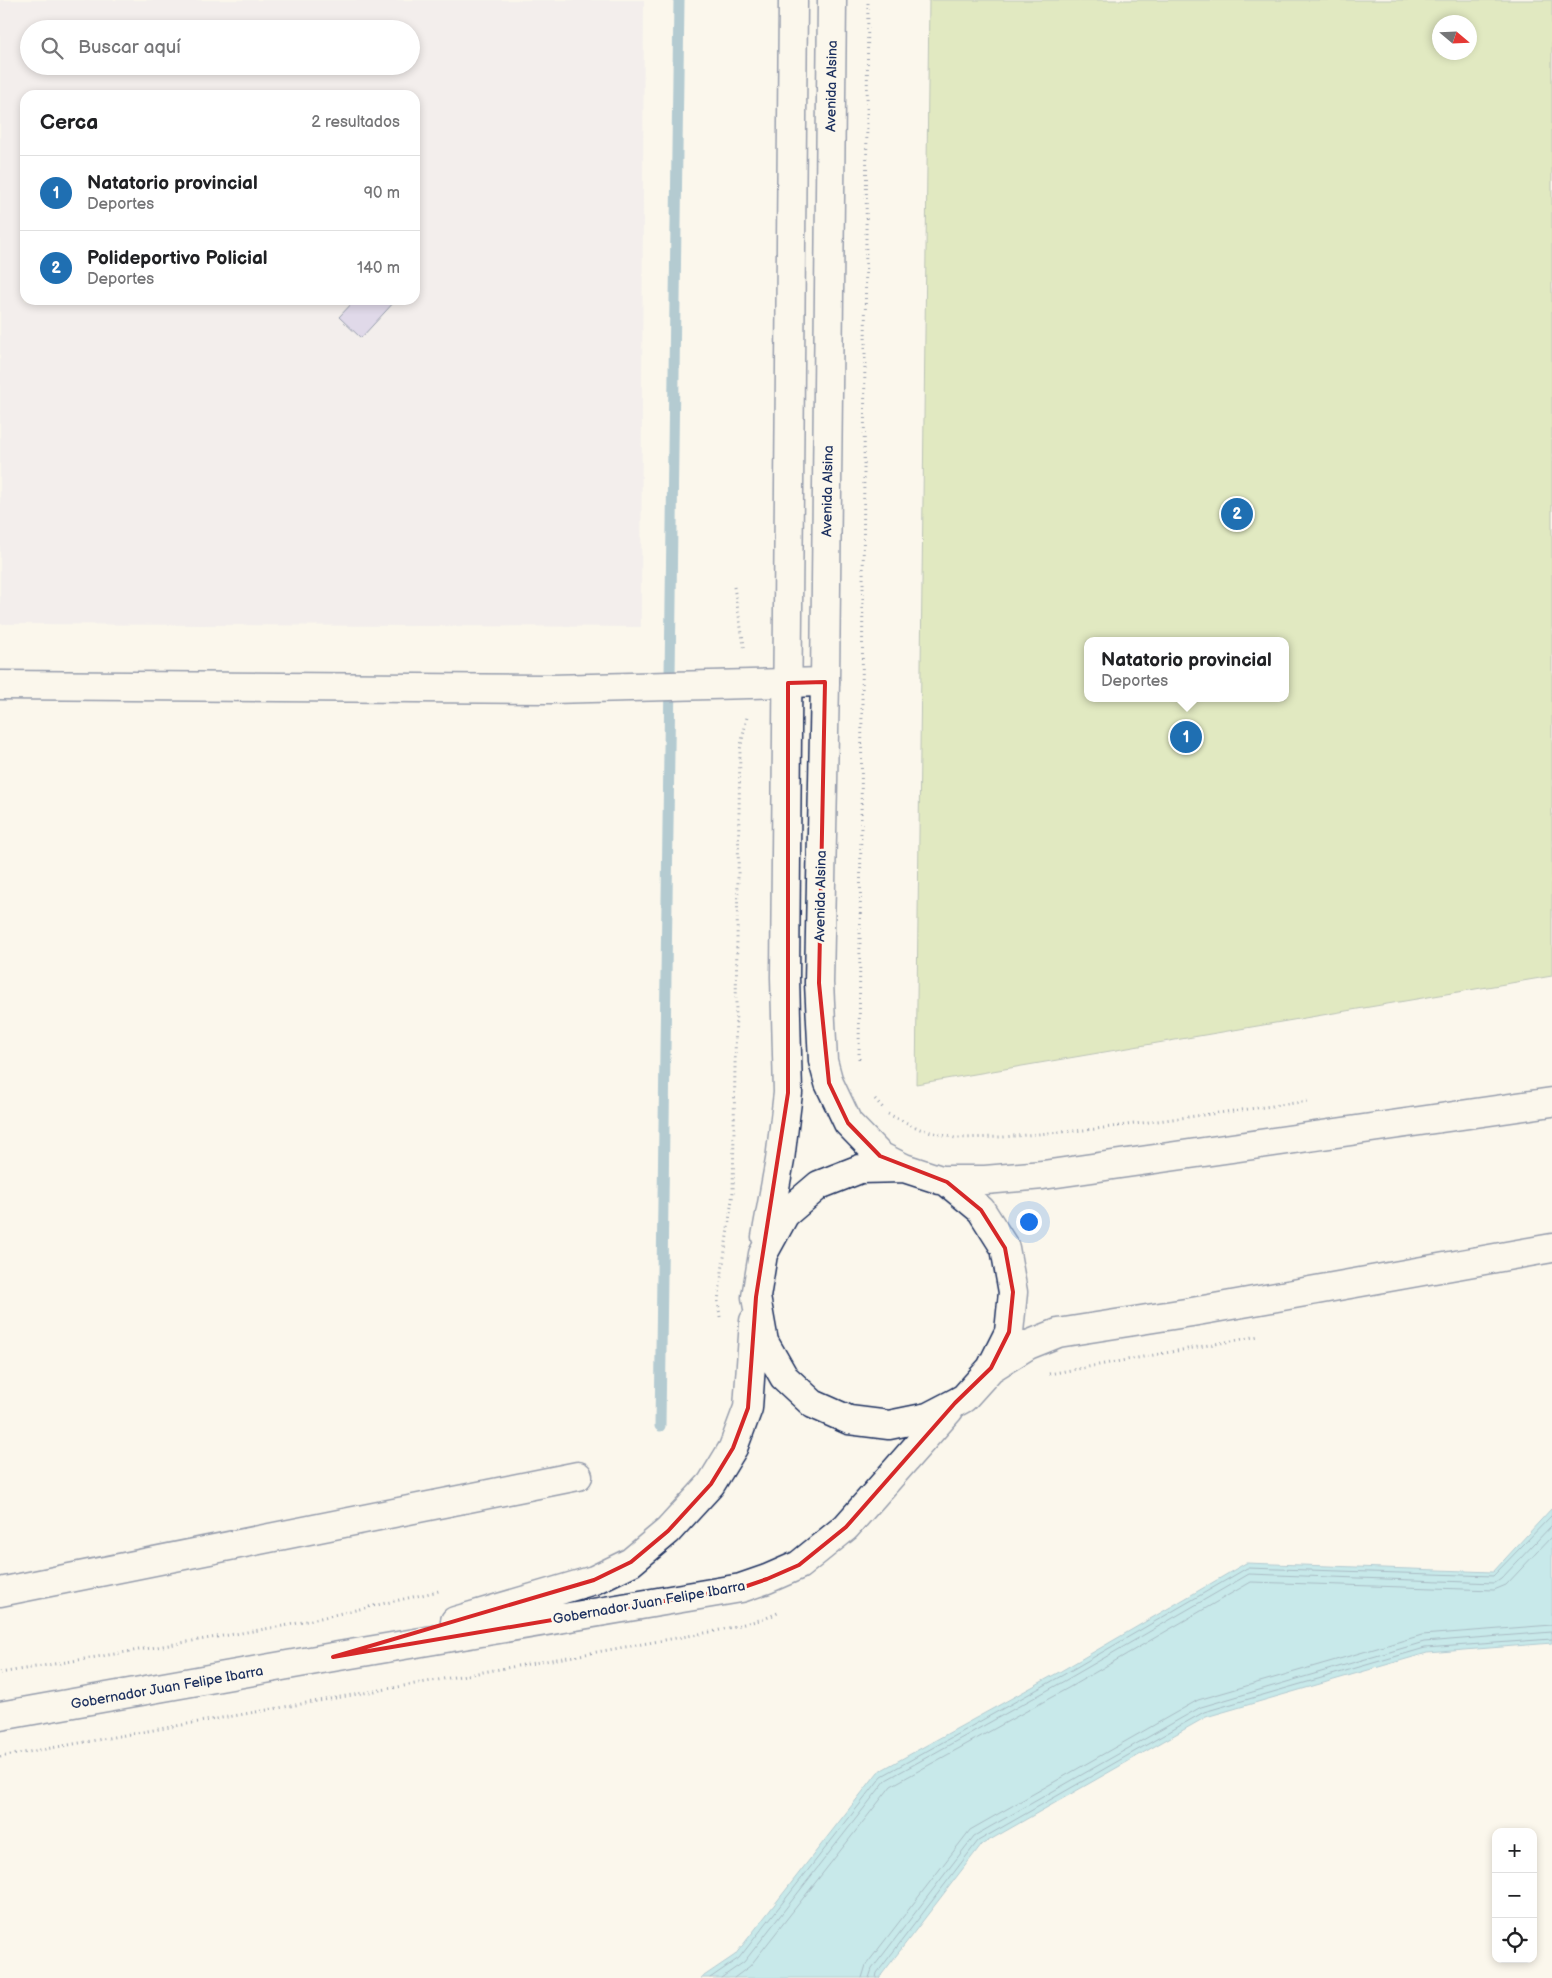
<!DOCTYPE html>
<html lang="es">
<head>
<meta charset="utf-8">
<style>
  body { margin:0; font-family:"Balsamiq Sans",sans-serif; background:#f2f2f2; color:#202124 }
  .controls { position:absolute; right:15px; bottom:15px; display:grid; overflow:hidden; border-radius:10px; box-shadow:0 2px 8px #0003 }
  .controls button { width:45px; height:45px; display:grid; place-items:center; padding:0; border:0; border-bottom:1px solid #e0e0e0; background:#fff; color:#202124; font:25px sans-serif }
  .compass { position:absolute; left:1432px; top:15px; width:45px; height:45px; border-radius:50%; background:#fff; box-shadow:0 2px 8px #0003; rotate:109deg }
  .you { position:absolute; left:1028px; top:1221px; width:18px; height:18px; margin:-12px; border:4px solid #fff; border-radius:50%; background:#1a73e8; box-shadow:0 0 0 8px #1a73e833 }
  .badge { display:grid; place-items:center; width:32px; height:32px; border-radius:50%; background:#1f6fb2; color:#fff; font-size:16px; font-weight:700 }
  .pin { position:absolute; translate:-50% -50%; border:2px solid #fff; box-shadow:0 1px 5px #0006 }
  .popup { position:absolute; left:1084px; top:637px; width:205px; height:65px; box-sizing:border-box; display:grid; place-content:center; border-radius:10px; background:#fff; filter:drop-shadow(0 1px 4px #0005); font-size:16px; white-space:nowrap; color:#757577 }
  .popup b { font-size:19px; color:#202124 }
  .popup::after { content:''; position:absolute; left:50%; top:100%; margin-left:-10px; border:10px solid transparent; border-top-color:#fff }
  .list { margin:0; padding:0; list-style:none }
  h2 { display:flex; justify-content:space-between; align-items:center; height:65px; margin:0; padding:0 20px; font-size:21px }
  h2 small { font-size:16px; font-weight:400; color:#757577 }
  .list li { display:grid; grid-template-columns:32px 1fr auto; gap:15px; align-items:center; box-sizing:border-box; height:75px; padding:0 20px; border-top:1px solid #e0e0e0 }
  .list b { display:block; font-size:19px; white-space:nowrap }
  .list p { margin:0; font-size:16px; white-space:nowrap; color:#757577 }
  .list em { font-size:16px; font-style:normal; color:#757577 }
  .icon { flex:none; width:28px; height:28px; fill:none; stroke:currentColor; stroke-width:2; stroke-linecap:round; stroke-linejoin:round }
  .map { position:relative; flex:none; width:1552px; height:1978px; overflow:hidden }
  .search { position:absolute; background:#fff; box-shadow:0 2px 8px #0003; left:20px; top:20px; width:400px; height:55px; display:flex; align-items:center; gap:12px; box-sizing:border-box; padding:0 18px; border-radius:28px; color:#757577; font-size:19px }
  .panel { position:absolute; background:#fff; box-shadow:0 2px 8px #0003; left:20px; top:90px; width:400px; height:215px; border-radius:15px }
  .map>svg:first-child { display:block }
</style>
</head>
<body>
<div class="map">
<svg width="1552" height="1978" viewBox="0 0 1552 1978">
  <rect width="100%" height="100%" fill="#fbf7ec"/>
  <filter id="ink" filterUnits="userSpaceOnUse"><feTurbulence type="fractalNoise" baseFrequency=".02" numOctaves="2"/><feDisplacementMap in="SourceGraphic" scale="10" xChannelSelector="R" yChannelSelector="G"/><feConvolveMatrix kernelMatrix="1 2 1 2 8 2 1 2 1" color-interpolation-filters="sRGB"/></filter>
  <g filter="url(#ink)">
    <path fill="#e9e3ea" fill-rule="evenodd" d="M0 0H644L641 627 0 624ZM29 29H411V66H29ZM25 95H415V300H25Z"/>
    <path fill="#c2d78c" stroke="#6e8375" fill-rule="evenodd" d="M929 0H1552V976L916 1084ZM1440 22H1470V52H1440ZM1087 641H1285V698H1087Z"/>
    <path fill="#89d8e6" stroke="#5d94b0" d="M1552 1508V1643L1427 1653 1206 1717 981 1845 879 1978H701L735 1955 878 1772 1061 1671 1246 1563 1493 1572Z"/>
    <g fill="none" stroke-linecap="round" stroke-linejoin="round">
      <path stroke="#477394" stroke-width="1" d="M710 1978 739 1958 882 1776 1063 1675 1247 1568 1493 1576 1552 1515
        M721 1978 744 1962 886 1780 1066 1680 1249 1574 1495 1583 1501 1579 1552 1525
        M734 1978 750 1966 891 1786 1070 1687 1251 1582 1494 1590 1506 1585 1552 1536
        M862 1978 866 1965 970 1830 1198 1700 1422 1635 1552 1625
        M869 1978 872 1969 974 1836 1201 1707 1424 1642 1552 1632
        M876 1978 877 1973 978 1841 1204 1712 1425 1648 1552 1639"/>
      <path stroke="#5d94b0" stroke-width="11" d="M660 1426 679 0"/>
    </g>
    <path fill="#bfb4e5" stroke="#1b2f5e" d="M355 300H396L361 338 339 317Z"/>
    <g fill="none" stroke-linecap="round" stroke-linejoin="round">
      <g stroke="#1b2f5e" stroke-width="31">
        <path id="street" d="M0 685 551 689 825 682
          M0 1592 578 1476"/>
      </g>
      <g stroke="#1b2f5e" stroke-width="31">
        <path id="secondary" d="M832 0 825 682 819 983 823 1061 829 1083 848 1123 880 1156 904 1168
          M940 1180H985L1043 1175 1552 1102
          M766 1237 780 1160 788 1093 785 977 793 0
          M991 1368 1009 1332 1013 1292 1005 1248 981 1210 947 1182 904 1168 860 1169 819 1185 785 1214 763 1254 756 1297 764 1342 784 1377 813 1404 849 1420 889 1425 928 1417 955 1403 964 1398 991 1368 1028 1345 1058 1333 1192 1312 1552 1248
          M455 1621 594 1580 631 1562 668 1531 711 1484 733 1448 748 1408 754 1321
          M0 1716 333 1657 741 1588 767 1579 799 1565 846 1527 949 1410"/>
      </g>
      <path stroke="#1b2f5e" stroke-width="3" stroke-dasharray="1 4" stroke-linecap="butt" d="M734 587 745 651
        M859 1059 868 0
        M875 1099 884 1109
        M888 1114 920 1129 955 1138 1003 1137 1096 1129 1310 1101
        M720 1317 718 1301 733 1192 740 750 747 717
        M1049 1374 1259 1336
        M0 1673 289 1625 439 1591
        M0 1757 716 1631 764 1619 780 1612"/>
      <use href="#street" stroke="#fbf7ec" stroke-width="28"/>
      <use href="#secondary" stroke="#fbf7ec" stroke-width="28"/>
    </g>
  </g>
  <path d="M0 0H1552V1978H0ZM825 682 819 983 829 1083 848 1123 880 1156 947 1182 981 1210 1005 1248 1013 1292 1009 1332 991 1368 955 1403 846 1527 799 1565 767 1579 741 1588 333 1657 594 1580 631 1562 668 1531 711 1484 733 1448 748 1408 756 1297 788 1093V683Z" fill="#fbf7ec" fill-opacity=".55" fill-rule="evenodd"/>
  <path fill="none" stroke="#d62828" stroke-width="4" stroke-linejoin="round" d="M825 682 819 983 829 1083 848 1123 880 1156 947 1182 981 1210 1005 1248 1013 1292 1009 1332 991 1368 955 1403 846 1527 799 1565 767 1579 741 1588 333 1657 594 1580 631 1562 668 1531 711 1484 733 1448 748 1408 756 1297 788 1093V683Z"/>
  <g text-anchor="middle" stroke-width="5" stroke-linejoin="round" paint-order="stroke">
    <g font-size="14" fill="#1b2f5e" stroke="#fbf7ec">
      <text transform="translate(831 86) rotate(-89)" y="5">Avenida Alsina</text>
      <text transform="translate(827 491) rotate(-89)" y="5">Avenida Alsina</text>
      <text transform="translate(820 896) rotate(-89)" y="5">Avenida Alsina</text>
      <text transform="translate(649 1602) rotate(-10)" y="5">Gobernador Juan Felipe Ibarra</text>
      <text transform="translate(167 1687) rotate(-10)" y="5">Gobernador Juan Felipe Ibarra</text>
    </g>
  </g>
</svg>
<div class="controls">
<button>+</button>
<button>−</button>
<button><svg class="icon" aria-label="locate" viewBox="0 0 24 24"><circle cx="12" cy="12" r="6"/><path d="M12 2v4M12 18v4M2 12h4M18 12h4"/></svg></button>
</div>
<svg class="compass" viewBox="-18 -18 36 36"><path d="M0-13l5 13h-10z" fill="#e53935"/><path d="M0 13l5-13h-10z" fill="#757577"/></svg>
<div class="you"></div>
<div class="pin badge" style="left:1186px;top:737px">1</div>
<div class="popup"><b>Natatorio provincial</b>Deportes</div>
<div class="pin badge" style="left:1237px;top:514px">2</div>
<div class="search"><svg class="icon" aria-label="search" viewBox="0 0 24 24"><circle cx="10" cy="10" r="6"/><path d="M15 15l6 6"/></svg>Buscar aquí</div>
<section class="panel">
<h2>Cerca<small>2 resultados</small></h2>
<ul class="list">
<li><span class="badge">1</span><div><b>Natatorio provincial</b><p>Deportes</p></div><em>90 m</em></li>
<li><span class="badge">2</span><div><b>Polideportivo Policial</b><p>Deportes</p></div><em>140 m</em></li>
</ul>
</section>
</div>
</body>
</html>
